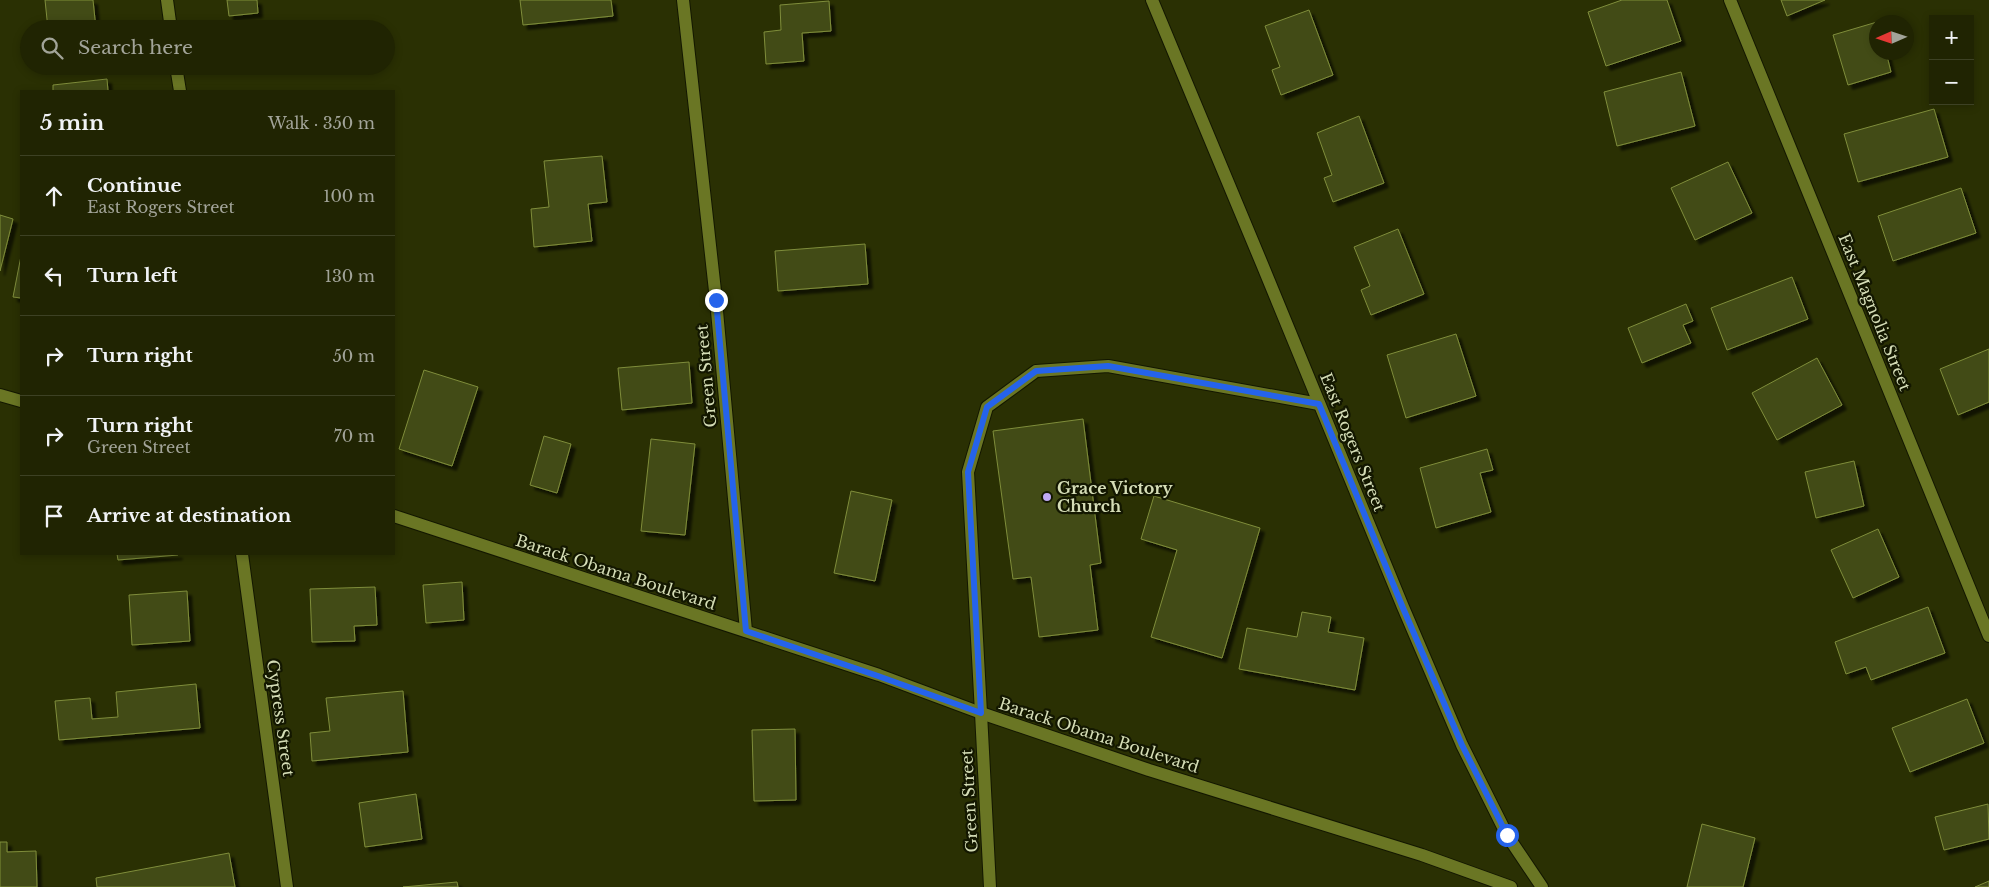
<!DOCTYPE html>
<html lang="en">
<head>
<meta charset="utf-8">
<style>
  body { margin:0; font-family:"Libre Baskerville",serif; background:#282c0c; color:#f1f3f6 }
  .controls { position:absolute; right:15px; top:15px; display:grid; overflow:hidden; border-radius:0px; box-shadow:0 2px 8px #0003 }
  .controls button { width:45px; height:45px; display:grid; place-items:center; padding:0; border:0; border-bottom:1px solid #3d4124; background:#202402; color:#f1f3f6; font:25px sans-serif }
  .compass { position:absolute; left:1869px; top:15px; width:45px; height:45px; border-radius:50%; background:#202402; box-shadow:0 2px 8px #0003; rotate:267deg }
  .stop { position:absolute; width:15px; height:15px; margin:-11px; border:4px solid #2563eb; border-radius:50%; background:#fff }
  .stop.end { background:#2563eb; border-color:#fff; box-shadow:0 1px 5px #0008 }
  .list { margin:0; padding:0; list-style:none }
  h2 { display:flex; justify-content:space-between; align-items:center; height:65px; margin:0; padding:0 20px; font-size:21px }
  h2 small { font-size:16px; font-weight:400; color:#a2a499 }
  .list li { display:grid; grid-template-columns:32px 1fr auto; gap:15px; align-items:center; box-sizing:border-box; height:80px; padding:0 20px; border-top:1px solid #3d4124 }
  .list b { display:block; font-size:19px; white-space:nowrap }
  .list p { margin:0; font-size:16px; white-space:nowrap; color:#a2a499 }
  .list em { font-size:16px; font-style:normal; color:#a2a499 }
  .icon { flex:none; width:28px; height:28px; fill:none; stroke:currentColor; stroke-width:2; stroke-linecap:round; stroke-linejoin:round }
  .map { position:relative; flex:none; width:1989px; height:887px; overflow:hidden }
  .search { position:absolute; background:#202402; box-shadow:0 2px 8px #0003; left:20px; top:20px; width:375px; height:55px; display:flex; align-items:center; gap:12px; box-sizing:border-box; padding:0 18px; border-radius:28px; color:#a2a499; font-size:19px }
  .panel { position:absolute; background:#202402; box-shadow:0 2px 8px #0003; left:20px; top:90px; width:375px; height:465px; border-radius:0px }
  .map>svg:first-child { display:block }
</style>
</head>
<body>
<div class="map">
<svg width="1989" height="887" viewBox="0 0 1989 887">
  <defs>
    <filter id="shadow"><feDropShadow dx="4.5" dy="4.5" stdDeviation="1" flood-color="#0009"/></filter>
  </defs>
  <rect width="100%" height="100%" fill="#2a3003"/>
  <path fill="#434c13" stroke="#7f8d3c" filter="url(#shadow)" d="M45 0H93L96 29H48Z
    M227 0H257L258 13 229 16Z
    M520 0H611L613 16 523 25Z
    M1622 0H1667L1681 41 1606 66 1588 12Z
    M1781 0H1825L1787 16Z
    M829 1 831 31 802 33 804 61 766 64 764 32 781 30 780 5Z
    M1309 10 1333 75 1281 95 1272 70 1280 67 1265 26Z
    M1877 22 1876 52H1886L1891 72 1848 85 1833 35Z
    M1681 72 1695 126 1617 146 1604 92Z
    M107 79 108 91H53V85Z
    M1934 109 1948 157 1858 182 1844 134Z
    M1359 116 1384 183 1333 202 1324 178 1332 175 1317 133Z
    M602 156 607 202 588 204 592 241 534 247 531 209 549 207 544 161Z
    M1728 162 1752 213 1695 240 1671 188Z
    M1961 188 1976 233 1893 261 1878 216Z
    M0 215 13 219 0 271Z
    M1398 229 1424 294 1371 315 1361 290 1370 286 1354 247Z
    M865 244 868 284 778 291 775 251Z
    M21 256V298L13 297Z
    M1792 277 1808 319 1727 350 1711 308Z
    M1686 304 1693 321 1683 325 1691 343 1642 363 1628 328Z
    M1456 334 1476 396 1406 418 1387 355Z
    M1989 349V402L1958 415 1940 369Z
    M1817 358 1842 405 1777 440 1752 393Z
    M689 362 692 403 622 410 618 368Z
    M424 370 478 387 452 466 399 449Z
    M1083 419 1101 563 1090 565 1098 630 1039 637 1031 577 1013 579 993 431Z
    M544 436 571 444 557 493 530 485Z
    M651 439 695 444 685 535 641 531Z
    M1487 449 1493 470 1480 473 1491 512 1436 528 1420 468Z
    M1854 461 1864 506 1816 518 1805 472Z
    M851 491 892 500 875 581 834 573Z
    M1154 496 1260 528 1222 658 1151 637 1177 550 1141 539Z
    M1878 529 1899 577 1853 598 1831 550Z
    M117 554H178V555L118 560Z
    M462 582 464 620 426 623 423 585Z
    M375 587 377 625 354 626 355 641 312 642 310 589Z
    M187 591 190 641 132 645 129 595Z
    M1928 607 1945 653 1871 680 1866 667 1846 674 1835 642Z
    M1302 612 1331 617 1328 632 1364 638 1355 690 1239 669 1247 628 1297 637Z
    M196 684 200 728 59 740 55 701 90 698 92 719 118 717 116 692Z
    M403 691 408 752 312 761 310 733 330 731 326 698Z
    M1967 699 1984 743 1910 772 1892 728Z
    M795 729 796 800 754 801 752 730Z
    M416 794 422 839 365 847 359 803Z
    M1988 804 1989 839 1944 850 1935 817Z
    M1702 824 1755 838 1743 887H1687Z
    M0 842H7V852L36 851 37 887H0Z
    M229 853 235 887H97L96 878Z
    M1989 881V887H1975Z
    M457 882 458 887H403Z"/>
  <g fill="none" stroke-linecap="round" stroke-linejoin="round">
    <g stroke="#131701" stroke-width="14">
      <path id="lane" d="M981 713 968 472 987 407 1036 371 1108 366 1319 404"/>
    </g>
    <g stroke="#131701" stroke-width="14">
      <path id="street" d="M683 0 716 300 746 631
        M1152 0 1262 264 1403 607 1462 745 1507 835 1542 887
        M1730 0 1989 636
        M242 554 287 887
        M981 713 990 887"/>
    </g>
    <g stroke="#131701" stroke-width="14">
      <path id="secondary" d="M167 0 171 29
        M176 66 180 91
        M0 395 21 401
        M394 516 879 675 981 713 1149 770 1422 855 1511 887"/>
    </g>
    <use href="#lane" stroke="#6a7624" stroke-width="12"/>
    <use href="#street" stroke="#6a7624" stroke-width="12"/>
    <use href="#secondary" stroke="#6a7624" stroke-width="12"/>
  </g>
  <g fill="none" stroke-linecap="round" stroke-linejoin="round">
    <path stroke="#2563eb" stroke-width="6" d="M716 300 746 631 878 676 981 713 968 472 987 407 1036 371 1108 366 1319 404 1403 608 1462 745 1507 835"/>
  </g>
  <circle fill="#bfa9f4" stroke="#131700" stroke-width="2" cx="1047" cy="497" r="5"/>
  <g text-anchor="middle" stroke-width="4.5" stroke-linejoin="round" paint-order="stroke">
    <g font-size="16" fill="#d5ddb6" stroke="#131700">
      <text transform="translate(1875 312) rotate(68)" y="6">East Magnolia Street</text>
      <text transform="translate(706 376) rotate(-95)" y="6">Green Street</text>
      <text transform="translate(1353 442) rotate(68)" y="6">East Rogers Street</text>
      <text transform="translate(616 572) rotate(18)" y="6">Barack Obama Boulevard</text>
      <text transform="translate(281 718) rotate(82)" y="6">Cypress Street</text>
      <text transform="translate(1099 735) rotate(18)" y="6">Barack Obama Boulevard</text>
      <text transform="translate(969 801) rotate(-93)" y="6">Green Street</text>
    </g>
    <g font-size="16" font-weight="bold" fill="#d5ddb6" stroke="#131700" text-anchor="start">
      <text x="1057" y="494">Grace Victory<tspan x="1057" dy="18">Church</tspan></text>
    </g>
  </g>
</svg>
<div class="controls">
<button>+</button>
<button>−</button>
</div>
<svg class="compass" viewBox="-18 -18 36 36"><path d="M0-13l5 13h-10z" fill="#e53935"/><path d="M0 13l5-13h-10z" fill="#a2a499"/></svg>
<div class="stop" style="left:1507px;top:835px"></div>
<div class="stop end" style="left:716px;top:300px"></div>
<div class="search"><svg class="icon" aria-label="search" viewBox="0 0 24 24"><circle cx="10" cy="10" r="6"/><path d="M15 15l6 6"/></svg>Search here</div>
<section class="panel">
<h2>5 min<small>Walk · 350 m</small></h2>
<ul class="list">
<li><svg class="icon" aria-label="ahead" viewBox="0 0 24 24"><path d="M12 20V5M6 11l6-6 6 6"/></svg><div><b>Continue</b><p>East Rogers Street</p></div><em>100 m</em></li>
<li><svg class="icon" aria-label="left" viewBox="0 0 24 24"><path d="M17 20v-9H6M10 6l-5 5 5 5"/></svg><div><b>Turn left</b></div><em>130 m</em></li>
<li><svg class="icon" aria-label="right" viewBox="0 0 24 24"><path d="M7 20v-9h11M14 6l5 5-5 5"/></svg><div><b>Turn right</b></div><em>50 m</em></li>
<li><svg class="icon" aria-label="right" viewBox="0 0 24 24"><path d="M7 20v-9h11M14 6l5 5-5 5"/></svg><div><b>Turn right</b><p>Green Street</p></div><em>70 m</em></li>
<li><svg class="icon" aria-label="arrive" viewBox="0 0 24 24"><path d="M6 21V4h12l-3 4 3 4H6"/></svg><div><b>Arrive at destination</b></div></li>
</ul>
</section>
</div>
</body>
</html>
